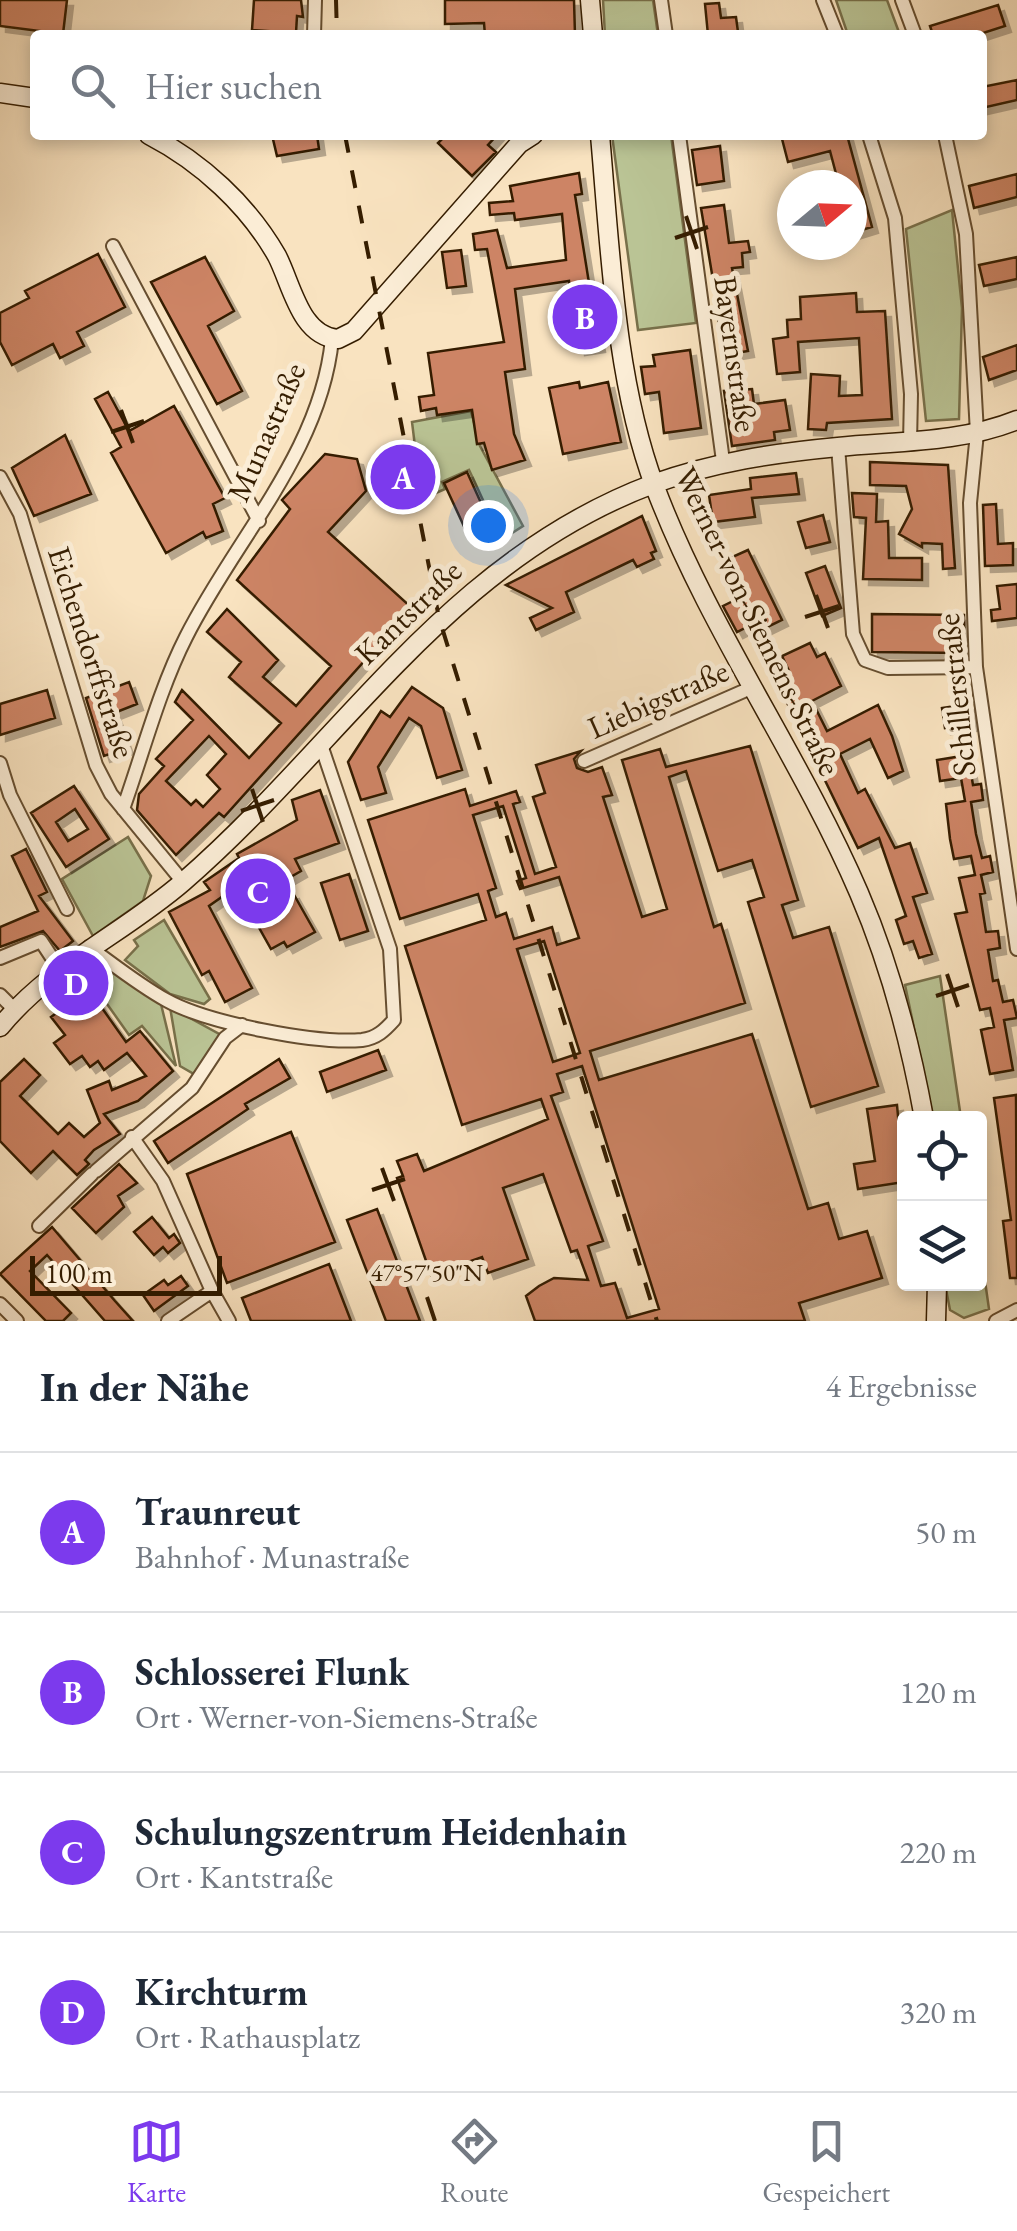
<!DOCTYPE html>
<html lang="de">
<head>
<meta charset="utf-8">
<style>
  body { margin:0; font-family:"EB Garamond",serif; background:#f6f6f7; color:#1f2937 }
  .controls { position:absolute; right:30px; bottom:30px; display:grid; overflow:hidden; border-radius:10px; box-shadow:0 5px 15px #0003 }
  .controls button { width:90px; height:90px; display:grid; place-items:center; padding:0; border:0; border-bottom:2px solid #e0e1e3; background:#fff; color:#1f2937; font:50px sans-serif }
  .compass { position:absolute; left:777px; top:170px; width:90px; height:90px; border-radius:50%; background:#fff; box-shadow:0 5px 15px #0003; rotate:71deg }
  .scale { position:absolute; left:30px; bottom:25px; width:192px; box-sizing:border-box; padding-left:10px; border:5px solid #351d00; border-top:0; font-size:28px; line-height:35px; white-space:nowrap; color:#351d00; -webkit-text-stroke:8px #fbedd6; paint-order:stroke }
  .you { position:absolute; left:488px; top:525px; width:35px; height:35px; margin:-25px; border:8px solid #fff; border-radius:50%; background:#1a73e8; box-shadow:0 0 0 15px #1a73e833 }
  .badge { display:grid; place-items:center; width:65px; height:65px; border-radius:50%; background:#7c3aed; color:#fff; font-size:32px; font-weight:700 }
  .pin { position:absolute; translate:-50% -50%; border:5px solid #fff; box-shadow:0 2px 10px #0006 }
  .list { margin:0; padding:0; list-style:none }
  h2 { display:flex; justify-content:space-between; align-items:center; height:130px; margin:0; padding:0 40px; font-size:42px }
  h2 small { font-size:32px; font-weight:400; color:#747a83 }
  .list li { display:grid; grid-template-columns:65px 1fr auto; gap:30px; align-items:center; box-sizing:border-box; height:160px; padding:0 40px; border-top:2px solid #e0e1e3 }
  .list b { display:block; font-size:38px; white-space:nowrap }
  .list p { margin:0; font-size:32px; white-space:nowrap; color:#747a83 }
  .list em { font-size:32px; font-style:normal; color:#747a83 }
  .icon { flex:none; width:55px; height:55px; fill:none; stroke:currentColor; stroke-width:2; stroke-linecap:round; stroke-linejoin:round }
  .map { position:relative; flex:none; width:1017px; height:1321px; overflow:hidden }
  .search { position:absolute; background:#fff; box-shadow:0 5px 15px #0003; left:30px; right:30px; top:30px; height:110px; display:flex; align-items:center; gap:25px; box-sizing:border-box; padding:0 35px; border-radius:10px; color:#747a83; font-size:38px }
  .sheet { height:770px; background:#fff }
  nav { display:flex; justify-content:space-around; align-items:center; box-sizing:border-box; height:140px; border-top:2px solid #e0e1e3; background:#fff; font-size:28px; color:#747a83 }
  nav a { display:grid; justify-items:center; gap:5px }
  nav .on { color:#7c3aed }
  .map>svg:first-child { display:block }
</style>
</head>
<body>
<div class="map">
<svg width="1017" height="1321" viewBox="0 0 1017 1321">
  <defs>
    <filter id="shadow"><feDropShadow dx="6" dy="6" stdDeviation="0" flood-color="#0004"/></filter>
  </defs>
  <rect width="100%" height="100%" fill="#f9e3c0"/>
  <filter id="stains"><feTurbulence type="fractalNoise" baseFrequency=".002" numOctaves="4"/><feColorMatrix values="0 0 0 0 .2 0 0 0 0 .09 0 0 0 0 .02 0 0 0 .5 -.17"/></filter>
  <radialGradient id="worn" r=".72"><stop offset=".6" stop-color="#630" stop-opacity="0"/><stop offset="1" stop-color="#630" stop-opacity=".3"/></radialGradient>
  <path fill="#bac495" stroke="#78704a" stroke-width="2.5" d="M603 0H653L658 35H605Z
    M836 0H887L900 35H848Z
    M612 135H671L696 323 638 330Z
    M952 210 962 308 959 419 926 421 906 229Z
    M471 411 480 446 523 526 509 535 493 522 469 470 442 482 445 489 436 493 429 484 420 487 412 422Z
    M128 837 151 876 143 901 93 936 62 879Z
    M164 920 210 999 204 1004 170 994 125 960 138 946 134 940Z
    M98 958 160 1000 176 1066 142 1026 129 1035 83 970Z
    M940 976 961 1118H933L905 985Z
    M170 1007 221 1035 194 1074 180 1066Z
    M980 1246 989 1309 964 1318 950 1310 945 1284H980Z"/>
  <path fill="#cd8465" stroke="#351d00" stroke-width="2.5" fill-rule="evenodd" filter="url(#shadow)" d="M0 0H67L63 34 0 26Z
    M254 0H301L303 17 297 16 296 33 252 30Z
    M445 0H574L575 35H485L484 23 445 24Z
    M719 3 721 18 736 17 738 32 708 35 705 4Z
    M998 5 1005 26 977 35H933L930 26Z
    M1017 80V100L982 108V87Z
    M272 135H317L319 149 277 156Z
    M446 135H497L488 145 496 152 472 176 438 143Z
    M781 135H847L872 227 852 233V185H839L830 151 788 162Z
    M720 146 724 181 697 185 692 150Z
    M579 173 582 194 575 195 599 346 579 349 569 281 515 289 525 369 505 372 514 434 525 460 492 470 484 443 477 444 472 410 437 415 436 408 421 411 419 397 434 395 428 353 504 342 487 249 475 250 473 234 497 230 507 268 566 260 562 214 515 220 514 213 490 215 489 203 513 201 510 186Z
    M1017 174V197L974 208 969 186Z
    M724 205 729 243 748 241 750 252 742 253 743 267 732 268 748 351 724 355 717 312 731 310 729 290 715 292 701 208Z
    M461 250 466 286 447 288 442 252Z
    M98 254 125 307 77 332 84 346 60 358 53 344 12 365 0 342V313L29 298 25 291Z
    M205 257 234 311 208 326 242 391 217 404 151 282Z
    M1017 257V279L984 286 979 265Z
    M856 293 857 312 885 311 892 419 827 423 826 430 808 429 811 374 840 376 839 396 862 395 859 338 798 342 800 372 777 374 773 339 788 337 787 320 801 319 800 297Z
    M1017 345V370L989 380 983 357Z
    M690 350 701 428 664 433 659 392 645 394 641 367 655 366 653 355Z
    M579 382 580 388 608 382 621 442 563 454 549 388Z
    M752 389 754 404 785 400 790 430 774 432 775 440 732 446 724 391Z
    M108 392 129 431 174 406 225 498 213 504 223 531 206 538 203 532 166 553 111 453 121 447 95 399Z
    M65 435 91 494 34 516 12 468Z
    M325 454 357 459 366 491 328 532 412 608 224 817 219 813 176 855 137 810 139 794 164 766 156 759 193 720 175 702 182 690 249 758 281 723 229 677 241 662 207 632 227 609 278 660 263 677 296 706 331 666 237 580 290 509 282 500ZM209 736 226 754 207 775 220 789 203 807 196 800 191 805 166 781Z
    M870 462 948 465 955 568 943 569 942 544 922 543V547L899 534 912 509 906 486 870 485Z
    M467 472 491 525 468 535 444 483Z
    M796 473 799 494 752 498 755 517 713 522 709 495 751 489 750 478Z
    M852 493 877 494 876 522 888 521 889 558H922V580L863 579 866 518 854 517Z
    M996 504 998 544 1013 543V565L985 566 983 505Z
    M823 515 830 542 806 548 798 522Z
    M642 516 656 551 651 553 654 559 637 567 633 560 566 592 574 612 536 630 530 618 552 608 506 585Z
    M748 550 782 620 757 632 753 624 737 632 723 606 739 598 721 562Z
    M825 566 841 608 822 616 806 573Z
    M1017 584V618L992 621 991 610 1000 609 997 586Z
    M872 614 964 615 965 653 872 652Z
    M810 643 817 657 825 653 841 686 812 701 827 731 878 705 892 736 903 771 888 778 870 739 840 754 858 793 865 789 895 848 910 843 927 893 913 897 932 954 919 958 913 941 904 944 896 920 906 916 879 838 858 848 775 678 789 671 782 656Z
    M129 682 137 704 114 713 127 748 104 756 86 698Z
    M412 687 443 708 462 770 437 778 421 726 409 718 378 767 386 793 361 800 348 762 381 711 390 717Z
    M47 690 55 718 0 735V704Z
    M969 704 971 725 945 728 942 708Z
    M750 746 798 900 782 905 793 938 829 927 878 1086 811 1107 748 902 764 897 752 860 718 871 686 771 669 777 714 927 721 924 745 1003 590 1051 599 1080 752 1034 808 1209 828 1203 839 1239 867 1231 882 1278 799 1303 805 1321H535L526 1296 539 1286 554 1278 588 1280 577 1250 571 1252 543 1174 503 1188 528 1259 488 1273 482 1257 431 1275 397 1178 403 1176 397 1161 417 1154 424 1171 548 1119 541 1099 462 1125 405 946 486 920 478 894 400 919 368 820 465 789 470 806 516 791 520 802 513 804 535 874 556 867 533 797 545 793 536 765 581 751 574 759 577 768 588 772 602 767 612 795 603 797 642 917 667 909 622 760 660 749 666 767ZM503 806 526 878 517 881 520 889 559 877 579 938 557 945 552 927 514 939 506 913 496 917 488 891 496 888 473 815ZM544 941 580 1053 553 1062 517 949ZM582 1066 659 1309 627 1318 615 1283 601 1286 588 1246 603 1241 551 1096 563 1092 557 1074Z
    M968 755 973 785 981 784 983 800 971 802 976 834 982 858 990 856 993 872 981 875 985 893 980 894 986 932 998 931 1000 948 988 950 993 981 998 980 1003 1002 1013 1000 1017 1018 1004 1020 1013 1070 990 1074 981 1030 994 1027 990 1008 980 1010 955 914 967 912 959 878 975 875 971 856 954 859 950 839 946 804 965 801 961 778 940 781 937 760Z
    M74 786 109 839 66 867 31 813ZM75 809 88 829 68 841 56 822Z
    M320 790 339 843 295 859 301 871 245 903 236 887 209 906 252 988 225 1002 209 971 202 975 169 912 210 890 204 882 239 858 237 854 297 820 292 800Z
    M26 849 47 892 39 896 73 941 60 951 43 931 0 947V927L38 911 12 856Z
    M349 874 368 931 340 940 321 883Z
    M293 893 315 932 287 947 284 942 271 949 248 908Z
    M78 974 126 1042 140 1031 173 1071 138 1101 104 1114 120 1134 94 1150 85 1160 89 1164 77 1175 53 1151 31 1173 0 1141V1082L24 1059 40 1075 20 1096 58 1134 69 1123 84 1137 100 1123 87 1090 109 1081 112 1090 146 1076 127 1053 104 1070 98 1061 90 1067 82 1056 70 1064 54 1043 65 1035 51 1017 78 997 67 982Z
    M378 1050 386 1070 327 1092 320 1072Z
    M279 1059 290 1078 245 1104 248 1109 168 1163 154 1141Z
    M1016 1095 1017 1278H1010L1003 1221 1011 1220 994 1098Z
    M897 1105 904 1182 858 1189 854 1164 875 1161 867 1109Z
    M291 1132 335 1242 227 1283 187 1174Z
    M119 1164 137 1183 118 1196 124 1207 96 1233 72 1208Z
    M377 1209 420 1321H386L347 1220Z
    M152 1217 169 1238 174 1234 180 1243 168 1253 163 1247 154 1255 134 1232Z
    M52 1227 115 1301 133 1321H105L47 1255 30 1271 71 1313 63 1321H46L0 1274Z
    M329 1264 351 1321H251L242 1298Z
    M181 1276 188 1286 154 1311 143 1295 164 1280 168 1285Z"/>
  <g fill="none" stroke-linecap="round" stroke-linejoin="round">
    <g stroke="#664e30" stroke-width="16">
      <path id="street" d="M661 0 666 35
        M823 0 837 35
        M902 0 915 35
        M314 35 315 0
        M679 135 723 461
        M869 135 895 218 911 394 910 443
        M945 135 966 234 977 433 970 503 976 667 1017 949
        M113 246 259 521
        M838 447 853 634 865 660 888 668 976 667
        M0 477 20 514 96 765 111 794 183 882
        M584 761 753 687
        M0 763 10 795 67 909
        M123 809C143 753 159 690 186 637 235 539 321 452 332 339
        M89 947C114 965 139 985 166 1000 207 1023 315 1044 362 1040 377 1038 385 1030 394 1020L390 949 320 742
        M0 958 41 941 60 970
        M0 995 14 1009
        M132 1137 163 1181 212 1291 168 1321
        M96 1171 192 1088 225 1038 242 1025
        M39 1226 92 1174
        M212 1291 229 1321
        M0 1304 17 1321
        M996 1321 1017 1310"/>
    </g>
    <g stroke="#351d00" stroke-width="21">
      <path id="secondary" d="M590 0 593 35
        M0 93 35 98
        M149 135C201 162 248 205 277 256 292 285 300 336 338 339L354 331 519 144 533 135
        M600 135C610 247 615 381 655 487 708 628 799 754 859 893 890 965 910 1041 924 1118
        M0 1027C51 965 124 933 183 882 342 744 447 561 653 484 714 462 774 453 838 447 898 441 960 443 1017 420
        M936 1321 937 1284"/>
    </g>
    <use href="#street" stroke="#fbedd6" stroke-width="12"/>
    <use href="#secondary" stroke="#fbedd6" stroke-width="18"/>
    <path stroke="#351d00" stroke-width="4" stroke-dasharray="18 18" stroke-linecap="butt" d="M336 0 337 35
      M345 135 439 618 657 1321"/>
  </g>
  <path fill="none" stroke="#351d00" stroke-width="4" d="M686 216 697 249M675 238 708 227M121 410 133 443M111 432 144 421M816 595 828 628M805 617 839 606M252 789 263 822M241 811 274 800M947 974 958 1007M936 996 969 985M382 1168 394 1201M372 1190 405 1179M427 1297 435 1321"/>
  <g text-anchor="middle" stroke-width="10" stroke-linejoin="round" paint-order="stroke">
    <g font-size="32" fill="#351d00" stroke="#fbedd6">
      <text transform="translate(736 354) rotate(82)" y="11">Bayernstraße</text>
      <text transform="translate(266 432) rotate(-66)" y="11">Munastraße</text>
      <text transform="translate(408 612) rotate(-44)" y="11">Kantstraße</text>
      <text transform="translate(758 621) rotate(64)" y="11">Werner-von-Siemens-Straße</text>
      <text transform="translate(92 652) rotate(72)" y="11">Eichendorffstraße</text>
      <text transform="translate(956 695) rotate(-96)" y="11">Schillerstraße</text>
      <text transform="translate(658 699) rotate(-24)" y="11">Liebigstraße</text>
    </g>
  </g>
  <g font-size="25" text-anchor="middle" fill="#351d00" stroke="#fbedd6" stroke-width="10" stroke-linejoin="round" paint-order="stroke">
    <text x="427" y="1281">47°57'50"N</text>
  </g>
  <rect width="100%" height="100%" filter="url(#stains)"/>
  <rect width="100%" height="100%" fill="url(#worn)"/>
</svg>
<div class="controls">
<button><svg class="icon" aria-label="locate" viewBox="0 0 24 24"><circle cx="12" cy="12" r="6"/><path d="M12 2v4M12 18v4M2 12h4M18 12h4"/></svg></button>
<button><svg class="icon" aria-label="layers" viewBox="0 0 24 24"><path d="M12 4l9 5-9 5-9-5zM3 14l9 5 9-5"/></svg></button>
</div>
<svg class="compass" viewBox="-18 -18 36 36"><path d="M0-13l5 13h-10z" fill="#e53935"/><path d="M0 13l5-13h-10z" fill="#747a83"/></svg>
<div class="scale">100 m</div>
<div class="you"></div>
<div class="pin badge" style="left:403px;top:477px">A</div>
<div class="pin badge" style="left:585px;top:317px">B</div>
<div class="pin badge" style="left:258px;top:891px">C</div>
<div class="pin badge" style="left:76px;top:983px">D</div>
<div class="search"><svg class="icon" aria-label="search" viewBox="0 0 24 24"><circle cx="10" cy="10" r="6"/><path d="M15 15l6 6"/></svg>Hier suchen</div>
</div>
<section class="sheet">
<h2>In der Nähe<small>4 Ergebnisse</small></h2>
<ul class="list">
<li><span class="badge">A</span><div><b>Traunreut</b><p>Bahnhof · Munastraße</p></div><em>50 m</em></li>
<li><span class="badge">B</span><div><b>Schlosserei Flunk</b><p>Ort · Werner-von-Siemens-Straße</p></div><em>120 m</em></li>
<li><span class="badge">C</span><div><b>Schulungszentrum Heidenhain</b><p>Ort · Kantstraße</p></div><em>220 m</em></li>
<li><span class="badge">D</span><div><b>Kirchturm</b><p>Ort · Rathausplatz</p></div><em>320 m</em></li>
</ul>
</section>
<nav>
<a class="on"><svg class="icon" aria-label="map" viewBox="0 0 24 24"><path d="M3 6l6-2 6 2 6-2v14l-6 2-6-2-6 2zM9 4v14M15 6v14"/></svg>Karte</a>
<a><svg class="icon" aria-label="directions" viewBox="0 0 24 24"><path d="M12 3l9 9-9 9-9-9zM9 14v-3h6M13 9l2 2-2 2"/></svg>Route</a>
<a><svg class="icon" aria-label="saved" viewBox="0 0 24 24"><path d="M7 4h10v16l-5-4-5 4z"/></svg>Gespeichert</a>
</nav>
</body>
</html>
